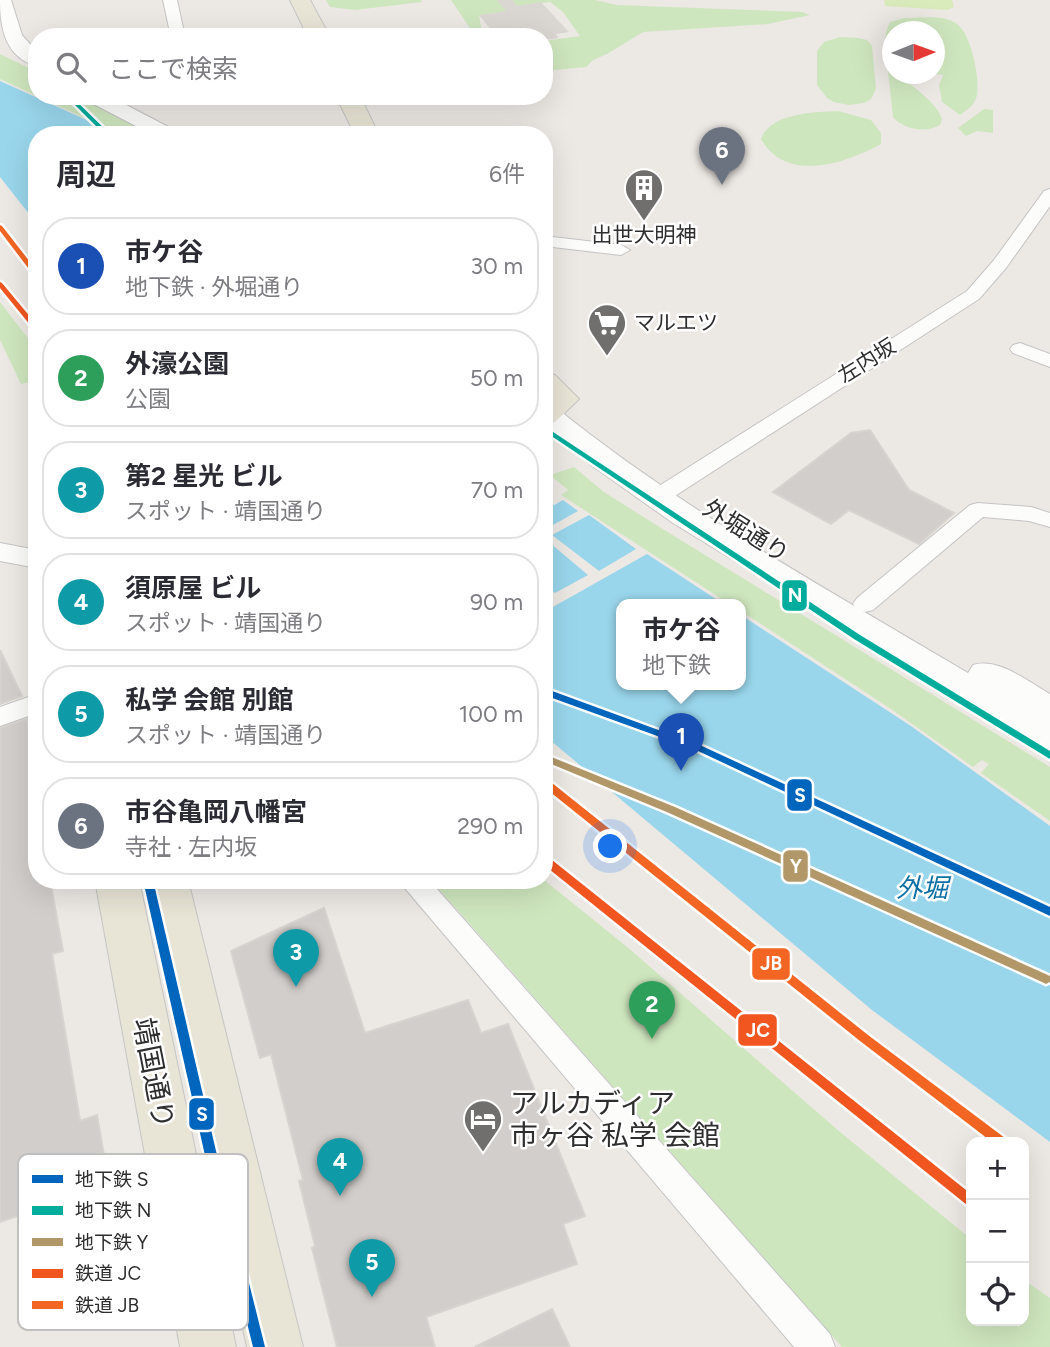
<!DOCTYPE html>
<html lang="ja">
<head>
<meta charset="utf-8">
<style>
  body { margin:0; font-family:Figtree,"Noto Sans JP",sans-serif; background:#f2f2f3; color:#2b2b33 }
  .controls { position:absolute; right:21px; bottom:21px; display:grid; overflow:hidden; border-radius:14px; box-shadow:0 7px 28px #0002 }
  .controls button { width:63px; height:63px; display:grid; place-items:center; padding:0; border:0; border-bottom:2px solid #e1e1e2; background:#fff; color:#2b2b33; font:35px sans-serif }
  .compass { position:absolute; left:882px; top:21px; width:63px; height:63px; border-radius:50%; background:#fff; box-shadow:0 7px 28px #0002; rotate:89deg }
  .you { position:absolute; left:611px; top:847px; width:24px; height:24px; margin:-18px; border:5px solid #fff; border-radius:50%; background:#1a73e8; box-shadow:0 0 0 10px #1a73e833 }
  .badge { display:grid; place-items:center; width:46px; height:46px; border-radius:50%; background:#1a73e8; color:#fff; font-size:23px; font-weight:700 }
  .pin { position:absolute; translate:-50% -58px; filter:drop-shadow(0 2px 4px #0008) }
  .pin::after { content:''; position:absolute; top:37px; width:24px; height:21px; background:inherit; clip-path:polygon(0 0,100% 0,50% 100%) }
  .popup { position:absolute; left:616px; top:599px; width:130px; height:91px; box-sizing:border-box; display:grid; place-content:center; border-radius:14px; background:#fff; filter:drop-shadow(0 2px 5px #0005); font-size:23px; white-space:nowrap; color:#7c7c81 }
  .popup b { font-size:26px; color:#2b2b33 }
  .popup::after { content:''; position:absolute; left:50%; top:100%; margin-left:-14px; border:14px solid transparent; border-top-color:#fff }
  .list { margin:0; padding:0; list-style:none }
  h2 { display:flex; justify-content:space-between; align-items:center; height:91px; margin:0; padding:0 28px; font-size:30px }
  h2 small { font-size:23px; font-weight:400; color:#7c7c81 }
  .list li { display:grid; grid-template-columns:46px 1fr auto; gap:21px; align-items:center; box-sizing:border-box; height:98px; margin:0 14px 14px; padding:0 14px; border:2px solid #e1e1e2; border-radius:28px }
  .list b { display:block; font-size:26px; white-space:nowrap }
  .list p { margin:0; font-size:23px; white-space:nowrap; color:#7c7c81 }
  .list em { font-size:23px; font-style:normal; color:#7c7c81 }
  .icon { flex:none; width:38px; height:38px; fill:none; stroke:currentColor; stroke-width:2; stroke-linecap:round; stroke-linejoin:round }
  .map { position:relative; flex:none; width:1050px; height:1347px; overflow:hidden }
  .search { position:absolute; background:#fff; box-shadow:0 7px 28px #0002; left:28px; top:28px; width:525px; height:77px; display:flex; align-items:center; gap:18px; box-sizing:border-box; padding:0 24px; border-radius:28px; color:#7c7c81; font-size:26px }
  .panel { position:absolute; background:#fff; box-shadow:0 7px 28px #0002; left:28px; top:126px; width:525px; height:763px; border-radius:28px }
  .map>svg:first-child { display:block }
</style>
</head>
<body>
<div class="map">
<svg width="1050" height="1347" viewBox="0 0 1050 1347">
  <rect width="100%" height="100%" fill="#ece8e4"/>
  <path fill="#cee6be" d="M326 0H421L422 2 355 10 330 7Z
    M451 0H497L507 11 479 15 483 37H476Z
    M512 0H595L617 5 802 12 810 15 768 24 643 32 607 54 593 60 586 67 544 71V41L580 36 563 12 550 2 517 6Z
    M904 18C919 18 945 14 957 24 971 34 980 78 977 95 975 105 968 109 960 115L942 102 939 85 943 75 934 74V32H892V62C885 47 882 39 890 22Z
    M840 37 858 38 867 40 872 46 876 89 871 99 864 103 849 105 834 102 827 98 817 85V51L824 42Z
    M0 54 37 72V96L0 79Z
    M888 71C904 78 937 102 942 119L940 125C926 133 904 130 893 117Z
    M37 96H90L159 135H121Z
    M984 109 993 110V133L977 131 966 136 958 128Z
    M838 111 871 120 881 133V144C846 163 787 184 761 139 770 113 815 112 838 111Z
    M0 302 37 350V381L21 384 0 340Z
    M574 467 604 492 653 523 1050 767V821L981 773 989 764 982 760 973 767 891 709 741 611 740 605H731L561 495 568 490 550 475Z
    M431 880H544L626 946 840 1132 971 1239V1321H1024V1280L1050 1298V1347H842Z"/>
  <path fill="#d9eabb" d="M884 0H952L954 7 947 10 885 6Z"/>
  <path fill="#dad6d2" d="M497 0H512L517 6 541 2 569 32 556 34 558 38 544 40V37H497L479 15 506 11Z"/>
  <path fill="#99d6ec" d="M0 81 120 135H37V224L0 177Z
    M563 500 578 511 544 530V511Z
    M589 515 636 549 599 571 552 535Z
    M544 538 588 575 555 593 544 584Z
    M647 554 725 605H622V685H740L741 615 911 726 1050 826V1142L872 1010 544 735V612Z"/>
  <path fill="#d1cecb" stroke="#d7d4d0" stroke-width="2" d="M870 430 909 490 954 513 919 544 849 510 831 524 773 492 851 433Z
    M0 650 22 696 0 704Z
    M27 719 37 775V880H50L63 951 52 954 80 1121 97 1115 109 1184 0 1222V728Z
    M324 908 365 1033 468 1000 481 1033 508 1024 585 1216 563 1224 577 1264 426 1317 435 1347H337L312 1248 315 1246 299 1181 303 1180 271 1054 260 1058 231 951Z
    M552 1309 570 1347H475Z"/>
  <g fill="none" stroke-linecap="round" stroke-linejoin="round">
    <g stroke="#c5c4c5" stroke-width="2">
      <path id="minor" d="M163 0H177L185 37H171Z
        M121 96H144L132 102H122Z
        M1050 189V206L1006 268 979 299 664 503H648L645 498 648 493 967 291 994 260 1044 191Z
        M544 236 621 245 630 250 621 255 544 246Z
        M1020 343 1050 354V367L1013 353 1010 349 1013 345Z
        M978 503 1031 507 1050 513V527L1029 521 983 517 873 610 865 612 857 610 853 604 857 598 970 505Z
        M37 694V713L0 726V707Z
        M398 880H429L830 1334 835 1347H794Z"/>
    </g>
    <g stroke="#c5c4c5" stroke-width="2">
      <path id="tertiary" d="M0 543 37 550V568L0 561Z"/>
    </g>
    <g stroke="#c5c4c5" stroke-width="2">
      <path id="secondary" d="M0 0H11L22 35 37 52V66C5 58 0 27 0 0Z
        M83 96H109L176 131 179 135H153L86 100Z
        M544 404 554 406C682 510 827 589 968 673L973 665C999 657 1028 682 1050 694V751L1038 747 673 523 591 465 544 426Z"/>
    </g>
    <g stroke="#c6c5c4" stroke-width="2">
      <path id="primary" d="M290 0H310L330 37H308Z
        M336 96H360L379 135H355Z
        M544 373 555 375 579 399 555 422 544 424Z
        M95 880H139L236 1347H180Z
        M144 880H188L303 1347H247Z"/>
    </g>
    <use href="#minor" fill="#fcfcfb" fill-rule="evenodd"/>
    <use href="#tertiary" fill="#fcfcfb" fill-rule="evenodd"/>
    <use href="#secondary" fill="#fcfcfb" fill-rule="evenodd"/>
    <use href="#primary" fill="#e8e4d6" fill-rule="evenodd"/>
    <g stroke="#fff" stroke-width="5">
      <path id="rail-1" d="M0 282 2 283 37 325V332L35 331 0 288Z
        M544 855 547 856 971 1194V1207L967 1205 544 865Z"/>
    </g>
    <g stroke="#fff" stroke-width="5">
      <path id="rail-2" d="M0 225 2 226 37 271V278L35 277 0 231Z
        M544 778 547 779 868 1035 1005 1138 1007 1142H992L860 1041 544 787Z"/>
    </g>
    <use href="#rail-1" fill="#f15620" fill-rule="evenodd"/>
    <use href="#rail-2" fill="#f26522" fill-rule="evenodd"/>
    <g stroke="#fff" stroke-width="5">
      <path id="metro-1" d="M544 688 702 746 1050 907V916L696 750 544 695Z
        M143 880H153L216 1151 265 1347H253L204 1151Z"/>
    </g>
    <g stroke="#fff" stroke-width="5">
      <path id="metro-2" d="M66 96H71L111 135H105Z
        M544 426 860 635 1050 751V759L854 639 544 431Z"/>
    </g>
    <g stroke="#fff" stroke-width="5">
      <path id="metro-3" d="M544 754 675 807 1050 976V982L1046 984 1042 982 669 813 544 761Z"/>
    </g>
    <use href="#metro-1" fill="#0065bd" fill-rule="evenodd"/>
    <use href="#metro-2" fill="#00ac9b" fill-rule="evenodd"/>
    <use href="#metro-3" fill="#b29869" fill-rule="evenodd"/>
  </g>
  <defs>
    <g id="building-pin" transform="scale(2.0125)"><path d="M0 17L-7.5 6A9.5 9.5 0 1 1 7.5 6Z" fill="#706f6e" stroke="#fff"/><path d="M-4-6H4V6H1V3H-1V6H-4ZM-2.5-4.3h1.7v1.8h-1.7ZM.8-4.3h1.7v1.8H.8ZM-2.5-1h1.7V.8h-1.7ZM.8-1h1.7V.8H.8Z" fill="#fff"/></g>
    <g id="supermarket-pin" transform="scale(2.0125)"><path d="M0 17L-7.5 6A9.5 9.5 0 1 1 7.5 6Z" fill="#706f6e" stroke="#fff"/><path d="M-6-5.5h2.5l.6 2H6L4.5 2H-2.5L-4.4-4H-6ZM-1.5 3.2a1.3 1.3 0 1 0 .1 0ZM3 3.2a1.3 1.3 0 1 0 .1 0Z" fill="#fff"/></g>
    <g id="hotel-pin" transform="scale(2.0125)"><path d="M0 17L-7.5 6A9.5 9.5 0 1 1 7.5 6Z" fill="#706f6e" stroke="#fff"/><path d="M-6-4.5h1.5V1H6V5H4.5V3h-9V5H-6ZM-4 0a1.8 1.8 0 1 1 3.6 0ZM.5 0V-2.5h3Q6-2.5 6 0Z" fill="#fff"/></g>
  </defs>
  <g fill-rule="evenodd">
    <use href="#building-pin" x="644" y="188"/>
    <use href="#supermarket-pin" x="607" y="323"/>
    <use href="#hotel-pin" x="483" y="1119"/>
  </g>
  <g text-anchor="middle" stroke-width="5" stroke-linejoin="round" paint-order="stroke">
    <g font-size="21" fill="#2e2e2e" stroke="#fff">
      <text x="644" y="242">出世大明神</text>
      <text x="634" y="330" text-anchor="start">マルエツ</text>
    </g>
    <g font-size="21" fill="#2e2e2e" stroke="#fff">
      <text transform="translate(867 361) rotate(-32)" y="7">左内坂</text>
    </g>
    <g font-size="24" fill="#2e2e2e" stroke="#fff">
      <text transform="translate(746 531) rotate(32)" y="8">外堀通り</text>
    </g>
    <g font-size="26" font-style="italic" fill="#0d6fa3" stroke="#fff">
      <text x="922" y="897">外堀</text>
    </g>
    <g font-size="28" fill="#2e2e2e" stroke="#fff">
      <text transform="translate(154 1073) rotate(79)" y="10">靖国通り</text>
    </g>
    <g font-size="28" fill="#2e2e2e" stroke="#fff" text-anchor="start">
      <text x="510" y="1113">アルカディア<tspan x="510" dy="32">市ヶ谷 私学 会館</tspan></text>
    </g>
  </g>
  <rect x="18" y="1154" width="230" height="176" rx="10" fill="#fff" stroke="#c0c0c0" stroke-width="2"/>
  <rect x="32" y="1175" width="31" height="8" fill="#0065bd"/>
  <rect x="32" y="1206" width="31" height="9" fill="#00ac9b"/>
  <rect x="32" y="1238" width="31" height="8" fill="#b29869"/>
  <rect x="32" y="1269" width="31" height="9" fill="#f15620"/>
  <rect x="32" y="1301" width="31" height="8" fill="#f26522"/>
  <g font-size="19" fill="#2e2e2e">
    <text x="75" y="1186">地下鉄 S</text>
    <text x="75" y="1217">地下鉄 N</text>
    <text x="75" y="1249">地下鉄 Y</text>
    <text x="75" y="1280">鉄道 JC</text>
    <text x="75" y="1312">鉄道 JB</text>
  </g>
  <g stroke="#fff" stroke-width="2.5">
    <rect x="781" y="579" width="27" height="33" rx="7" fill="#00ac9b"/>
    <rect x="786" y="778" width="27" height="34" rx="7" fill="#0065bd"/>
    <rect x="782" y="849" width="27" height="34" rx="7" fill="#b29869"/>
    <rect x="751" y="947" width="40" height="34" rx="7" fill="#f26522"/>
    <rect x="737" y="1013" width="41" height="34" rx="7" fill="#f15620"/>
    <rect x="188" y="1097" width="27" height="34" rx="7" fill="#0065bd"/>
  </g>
  <g font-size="19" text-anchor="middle" font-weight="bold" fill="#fff">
    <text x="795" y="602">N</text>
    <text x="800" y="802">S</text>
    <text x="796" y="873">Y</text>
    <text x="771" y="970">JB</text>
    <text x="758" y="1037">JC</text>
    <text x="202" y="1121">S</text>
  </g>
</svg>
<div class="controls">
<button>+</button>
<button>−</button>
<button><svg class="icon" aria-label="locate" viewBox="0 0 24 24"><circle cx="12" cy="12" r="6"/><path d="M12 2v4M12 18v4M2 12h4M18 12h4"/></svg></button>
</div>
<svg class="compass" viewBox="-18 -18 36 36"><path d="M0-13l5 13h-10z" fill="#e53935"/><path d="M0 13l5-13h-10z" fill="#7c7c81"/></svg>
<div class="you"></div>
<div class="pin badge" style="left:681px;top:771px;background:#1a4fb4">1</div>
<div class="popup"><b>市ケ谷</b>地下鉄</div>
<div class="pin badge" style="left:652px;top:1039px;background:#2e9e5b">2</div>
<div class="pin badge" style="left:296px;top:987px;background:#0f9aa8">3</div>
<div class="pin badge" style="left:340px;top:1196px;background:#0f9aa8">4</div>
<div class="pin badge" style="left:372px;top:1297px;background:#0f9aa8">5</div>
<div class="pin badge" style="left:722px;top:185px;background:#6b7280">6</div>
<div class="search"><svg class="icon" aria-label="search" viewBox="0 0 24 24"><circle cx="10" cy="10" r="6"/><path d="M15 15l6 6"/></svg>ここで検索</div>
<section class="panel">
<h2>周辺<small>6件</small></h2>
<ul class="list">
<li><span class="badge" style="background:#1a4fb4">1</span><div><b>市ケ谷</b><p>地下鉄 · 外堀通り</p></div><em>30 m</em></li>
<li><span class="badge" style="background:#2e9e5b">2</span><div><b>外濠公園</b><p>公園</p></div><em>50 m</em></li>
<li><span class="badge" style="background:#0f9aa8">3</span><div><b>第2 星光 ビル</b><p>スポット · 靖国通り</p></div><em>70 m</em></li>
<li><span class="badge" style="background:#0f9aa8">4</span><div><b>須原屋 ビル</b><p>スポット · 靖国通り</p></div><em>90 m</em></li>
<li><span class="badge" style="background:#0f9aa8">5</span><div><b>私学 会館 別館</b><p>スポット · 靖国通り</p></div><em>100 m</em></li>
<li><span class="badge" style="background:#6b7280">6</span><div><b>市谷亀岡八幡宮</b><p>寺社 · 左内坂</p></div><em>290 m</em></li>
</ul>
</section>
</div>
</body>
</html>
